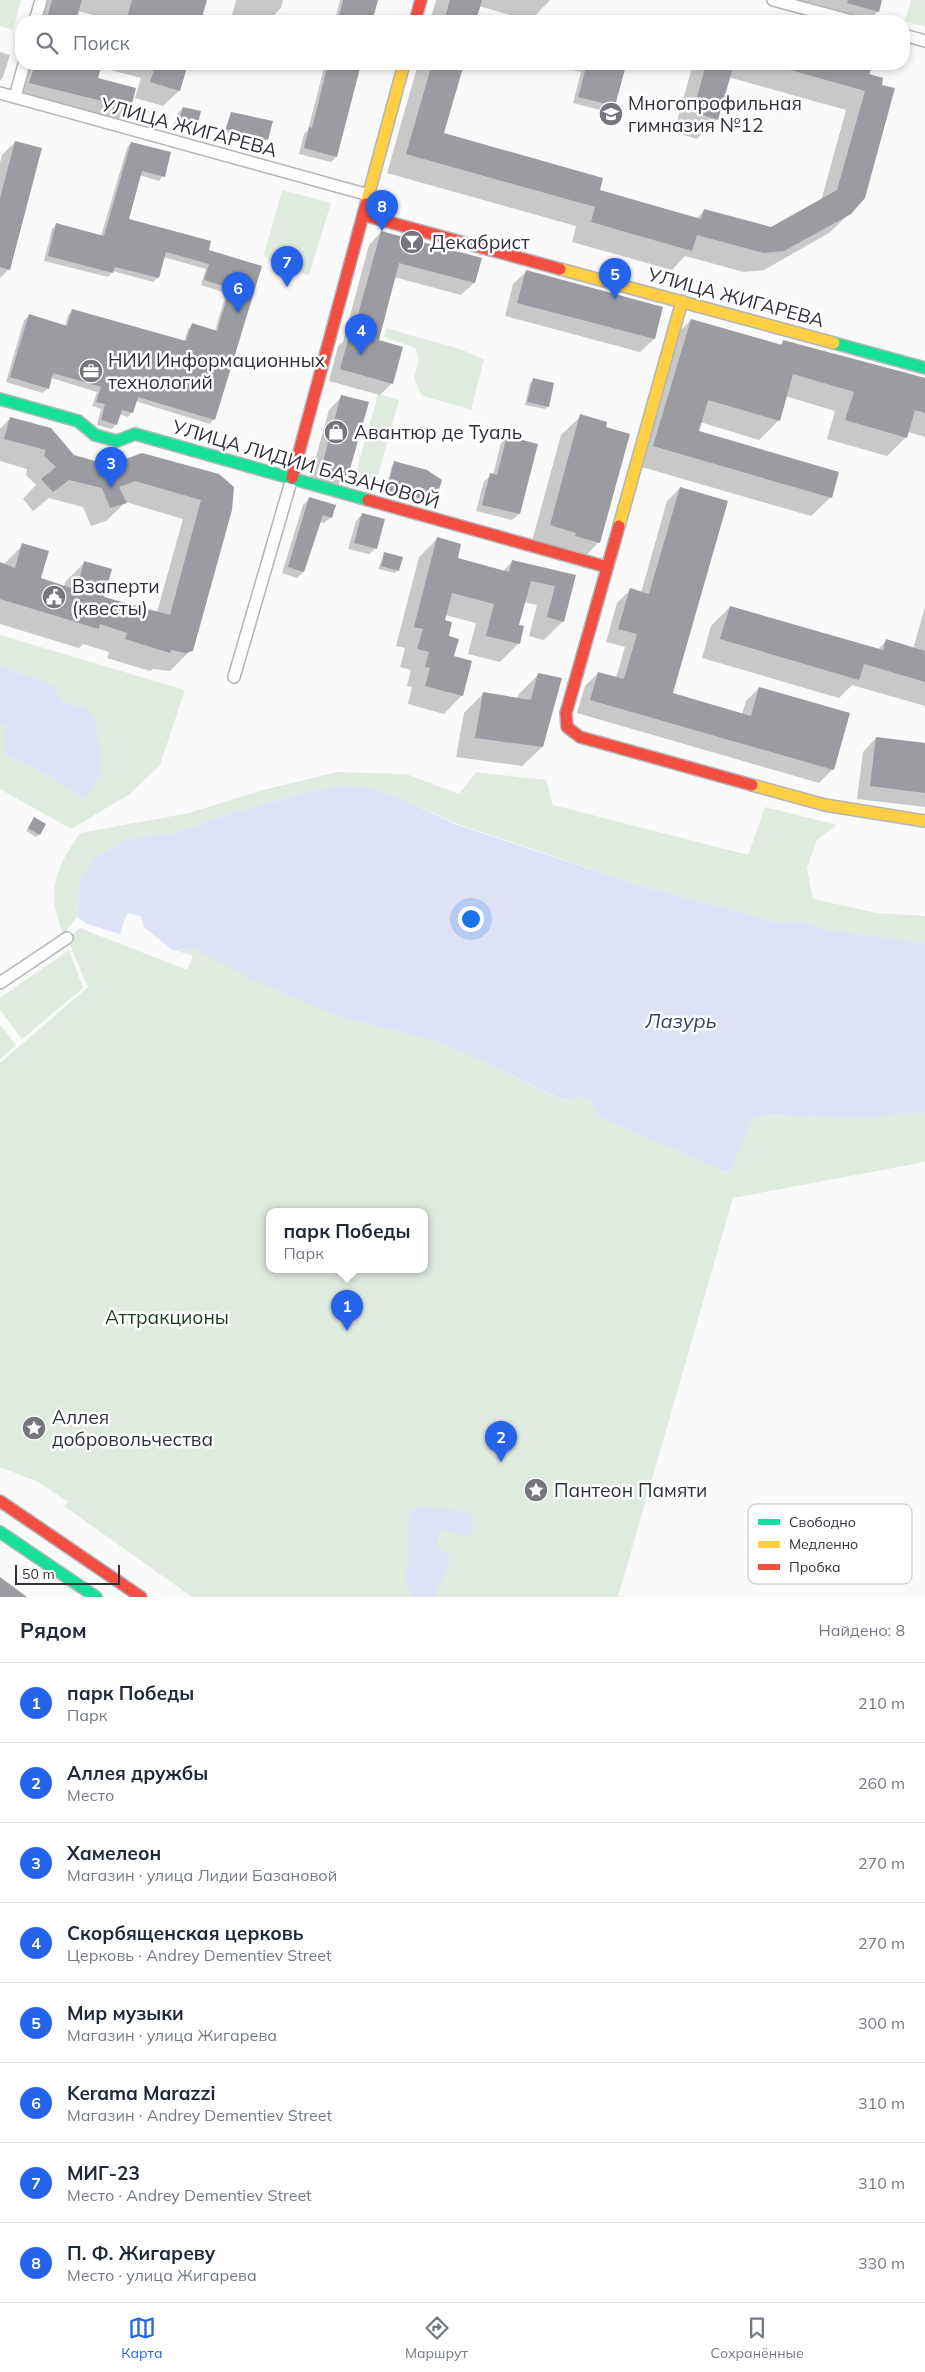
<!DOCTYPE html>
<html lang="ru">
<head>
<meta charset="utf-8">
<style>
  body { margin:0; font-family:Mulish,sans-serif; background:#f6f6f7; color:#1f2937 }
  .scale { position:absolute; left:15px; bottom:12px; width:105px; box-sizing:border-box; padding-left:5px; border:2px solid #2f313b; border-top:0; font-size:14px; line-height:18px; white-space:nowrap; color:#2f313b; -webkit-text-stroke:4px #fff; paint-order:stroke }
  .you { position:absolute; left:470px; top:918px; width:18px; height:18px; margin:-12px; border:4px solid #fff; border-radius:50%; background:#1a73e8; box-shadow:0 0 0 8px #1a73e833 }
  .badge { display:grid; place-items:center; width:32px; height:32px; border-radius:50%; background:#2563eb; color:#fff; font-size:16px; font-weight:700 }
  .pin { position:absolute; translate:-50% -41px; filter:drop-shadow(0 1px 2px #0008) }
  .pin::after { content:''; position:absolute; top:26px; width:18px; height:15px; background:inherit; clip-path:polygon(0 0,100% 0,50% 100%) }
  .popup { position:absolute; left:266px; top:1208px; width:162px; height:65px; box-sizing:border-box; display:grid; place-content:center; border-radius:10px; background:#fff; filter:drop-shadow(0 1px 4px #0005); font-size:16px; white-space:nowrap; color:#747a83 }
  .popup b { font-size:19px; color:#1f2937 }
  .popup::after { content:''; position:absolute; left:50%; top:100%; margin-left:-10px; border:10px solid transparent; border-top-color:#fff }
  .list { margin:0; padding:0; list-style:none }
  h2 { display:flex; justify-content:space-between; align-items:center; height:65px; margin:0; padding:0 20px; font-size:21px }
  h2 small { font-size:16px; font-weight:400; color:#747a83 }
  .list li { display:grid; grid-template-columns:32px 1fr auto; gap:15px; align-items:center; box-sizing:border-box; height:80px; padding:0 20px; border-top:1px solid #e0e1e3 }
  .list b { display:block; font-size:19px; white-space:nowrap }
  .list p { margin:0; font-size:16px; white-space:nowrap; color:#747a83 }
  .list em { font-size:16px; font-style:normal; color:#747a83 }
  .icon { flex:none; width:28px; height:28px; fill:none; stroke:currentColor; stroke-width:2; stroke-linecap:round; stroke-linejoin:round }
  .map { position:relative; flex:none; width:925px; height:1597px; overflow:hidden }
  .search { position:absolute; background:#fff; box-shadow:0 2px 8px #0003; left:15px; right:15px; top:15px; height:55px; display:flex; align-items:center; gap:12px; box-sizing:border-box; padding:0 18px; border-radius:20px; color:#747a83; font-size:19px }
  .sheet { height:705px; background:#fff }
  nav { display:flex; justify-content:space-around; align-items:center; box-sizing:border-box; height:70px; border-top:1px solid #e0e1e3; background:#fff; font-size:14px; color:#747a83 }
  nav a { display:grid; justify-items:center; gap:2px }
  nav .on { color:#2563eb }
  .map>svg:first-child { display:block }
</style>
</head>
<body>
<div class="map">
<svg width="925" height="1597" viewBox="0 0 925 1597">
  <rect width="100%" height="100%" fill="#fafafa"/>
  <path fill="#e0ebe0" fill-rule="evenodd" d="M0 0H21L13 30 0 26Z
    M911 0H925V27L905 21Z
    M282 190 331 203 309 275 274 266 264 255Z
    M386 328 463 350 484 360 471 410 421 395 414 378 419 360 415 348 384 337Z
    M378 394 399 400 376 482 355 476Z
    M0 635 185 690 160 765 130 794 71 829 0 789V724L5 727V755L34 767 83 798 85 708 62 702 41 680 0 666Z
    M337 772 406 774 459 794 476 772 546 780 553 805 748 855 765 807 837 825 817 840 807 868 813 899 877 913 925 916V943L823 929 801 921 781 923 638 885 455 823 395 796 372 788 340 786 304 793 231 813 175 833 127 839 92 860 80 878 77 917 63 935C60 924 55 912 54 901 52 875 67 852 80 833L189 813 259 791Z
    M80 928 187 970 193 956 171 949 195 950 337 1010 339 1016 442 1043 464 1053 471 1052 476 1059 563 1100 580 1097 589 1099 601 1118 655 1141H665L728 1173 753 1119 763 1115 863 1118 925 1112V1162L733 1198 618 1597H192L64 1506 68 1502 38 1482 0 1467V1063L88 987 67 938ZM270 1212H424V1270H270Z
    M69 950 83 988 22 1039 0 1010V998Z
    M0 1024 16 1045 0 1059Z"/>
  <path fill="#dee2f6" d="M0 666 41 680 55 687 62 702 85 708 95 719 101 756 99 778 83 798 34 767 5 755V727L0 724Z
    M340 786 372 788 395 796 455 824 638 885 781 923 801 921 823 929 925 943V1112L863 1118 763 1115 753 1119 729 1173 601 1118 589 1099 580 1097 564 1100 442 1043 338 1016 260 983 195 950 171 949 144 927 141 916 127 913 120 934 87 924 77 917 80 878 92 860 127 839 175 833 231 813 304 793Z
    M423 1506 469 1512C476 1520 474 1526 469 1535L462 1536 444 1529 438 1532V1548L449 1555 451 1560 434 1597H413L406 1580 409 1518 411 1511Z"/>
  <path fill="#0003" d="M40 0H206L199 21H115L78 11 75 21H35Z
    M236 0H283L281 8 268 21H253L232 16Z
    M340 0H378L372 21H335Z
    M436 0H550L530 21 479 6 474 21H430Z
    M798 0H881L878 11 868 21H823L794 13Z
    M0 52 10 55 3 77 0 81Z
    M24 64H101L97 79 130 107 114 123 14 99Z
    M104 64H187L179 91 163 106 135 98 141 78 102 68Z
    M325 64H361L336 157 331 162 299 154 304 134 308 130Z
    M418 64H462L443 134 598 191 696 219 705 210 771 228 821 201 846 110 728 77 717 119 697 139 674 132 693 64 871 65 850 213 829 233 764 270 744 272 685 256 672 270 572 242 576 226 387 173Z
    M564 64H607L614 106 608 112 573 103 581 72 563 68Z
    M183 108 197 122 190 129 174 124 177 114Z
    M231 114 267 139 264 142 224 132Z
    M15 142 9 269 0 278V163L2 155Z
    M131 143 163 176 159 181 139 175 127 220 207 251 260 267 214 419 210 424 135 401 132 412 128 417 119 414 116 424 112 429 97 425 101 409 92 406 97 392 51 378 48 388 43 393 6 382 24 320 29 316 65 326 68 315 72 311 184 342 188 329 193 325 215 331 226 293 201 285 206 269 163 257 158 277 153 282 113 271 108 277 44 261 52 229 57 225 101 236 127 148Z
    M381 232 480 259 474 283 461 295 394 277 377 341 392 383 380 395 329 381 338 346 343 342 369 245Z
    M527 271 662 308 654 339 640 352 505 316 513 284Z
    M691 320 779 346 784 341 925 378V437L908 432 906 437 887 456 827 439 835 411 785 396 778 421 759 440 700 422 697 432 831 497 811 516 635 465 672 339Z
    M533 380 548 406 545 409 525 405 530 383Z
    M342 396 347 475 334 489 309 482 329 410Z
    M581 416 599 542 579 562 531 545 561 435Z
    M10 418 73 456 109 466 218 475 193 648 170 671 153 669 150 671 107 658 109 652 83 644 79 648 0 624V564L3 565 23 545 40 579 64 587 65 582 84 563 103 598 157 612 183 519 126 502 106 521 91 526 83 507 49 498 33 511 23 499 36 485 26 475 27 469 0 461V429Z
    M507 437 536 445 519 514 512 520 476 511 484 481 493 475 501 443Z
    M395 462 434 502 431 504 385 493 392 465Z
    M680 488 671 694 742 714 746 701 759 688 833 769 819 783 577 713 585 686 598 673 616 678 625 647 606 642 617 603 630 590 641 593 667 501Z
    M310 498 331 517 324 523 319 522 303 572 297 578 282 573 303 505Z
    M362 514 376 548 369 554 348 549 356 521Z
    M437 539 456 559 503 571 513 561 575 576 563 621 544 640 529 636 537 605 524 602 518 626 523 627 518 644 500 662 468 654 476 623 445 615 443 621 462 695 444 714 408 704 412 687 407 686 411 670 400 667 405 648 396 646 419 557Z
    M385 553 398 570 395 573 378 569Z
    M730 607 877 650 886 641 913 649 925 607V706L852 685 839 698 702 658 711 626Z
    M539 674 542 747 522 766 456 757 464 713 483 694 517 699 519 694Z
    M876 738 925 744V807L857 799 863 752Z
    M34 819 39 834 36 837 26 831Z"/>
  <path fill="#9b9ca1" d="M52 0H82L76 21H46Z
    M132 0H207L201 21H126Z
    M343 0H378L372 21H338Z
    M450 0H482L476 21H444Z
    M848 0H882L879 12 847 3Z
    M35 64H102L98 78 136 88 131 108 29 83Z
    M156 64H188L180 91 150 82Z
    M328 64H361L337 157 304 148 309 127 312 128Z
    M432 64H464L444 133 603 178 600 190 701 219 704 209 771 227 837 190 865 91 780 67 781 64H873L869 74 883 78 882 85 895 88 865 198 851 214 784 251 764 253 697 235 692 251 591 222 595 207 406 154Z
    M587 64H605L625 69 615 106 578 97Z
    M706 64H734L718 120 693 112Z
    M183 107 201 111 198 123 180 118Z
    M231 112 273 121 268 140 226 129Z
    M15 141 42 148 10 270 0 267V198Z
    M131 142 171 152 165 177 142 171 129 219 211 241 209 250 262 266 215 420 138 397 133 413 122 410 117 425 101 420 105 404 96 402 101 387 53 373 49 389 10 377 29 314 67 326 72 309 186 341 192 323 217 331 230 288 204 280 209 264 166 252 159 278 115 267 113 273 48 256 56 223 104 236Z
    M381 231 482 258 475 283 399 263 379 340 403 347 393 384 340 369 350 333H353Z
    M526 270 663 307 655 339 517 303Z
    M691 319 782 345 783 340 925 378V413L915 410 907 438 845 420 854 392 793 374 780 421 708 400 699 431 839 472 832 498 653 446Z
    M533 378 554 383 549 407 527 402Z
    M341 395 369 402 348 476 321 469Z
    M580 414 607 422 606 427 630 434 600 543 575 536 576 533 550 525Z
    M10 417 51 428 74 455 109 465 142 453 219 474 234 487 232 510 193 651 186 653 171 650 170 653 125 639 127 633 100 624 99 629 0 599V562L15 568 22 543 49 551 41 578 77 590 84 561 112 569 104 597 170 615 201 500 135 481 119 487 127 503 110 508 102 488 69 480 53 492 41 479 56 467 44 456 46 450 4 439Z
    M507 436 538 444 520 514 482 505 490 473 497 475Z
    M394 461 427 470 442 480 435 502 387 490Z
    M680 487 728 501 673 693 751 716 759 687 850 713 834 770 590 700 598 672 624 679 637 634 618 629 630 588 649 594Z
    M309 497 336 505 332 518 323 515 304 572 288 567Z
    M362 513 385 519 377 549 354 543Z
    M437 537 461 544 458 558 509 572 512 560 576 575 564 622 547 617 555 586 531 581 519 625 524 626 520 644 486 636 494 604 452 593 445 620 452 622 449 636 459 639 454 656 472 661 463 696 425 686 430 668 425 667 429 652 417 649 423 629 414 627Z
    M384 552 403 557 399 571 381 566Z
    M730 606 883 650 886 639 925 651V682L864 664 859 680 720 639Z
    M538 673 562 678 543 747 475 738 483 692 531 700Z
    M876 737 925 743V793L870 786Z
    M34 817 46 824 40 835 28 828Z
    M0 1577 27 1597H0Z"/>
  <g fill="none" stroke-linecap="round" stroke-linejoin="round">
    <g stroke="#b3b4b9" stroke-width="14">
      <path id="street" d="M773 0 852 21
        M35 21 41 0
        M904 35 925 41
        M0 93 369 195
        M15 97 24 64
        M234 677 292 478
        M0 983 67 938"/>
    </g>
    <g stroke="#b3b4b9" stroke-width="14">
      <path id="fast" d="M834 343 925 368
        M0 399 78 421 95 435 117 441 135 434 368 500
        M0 1532 96 1597"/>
    </g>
    <g stroke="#b3b4b9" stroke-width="14">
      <path id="slow" d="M366 204 404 64
        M560 269 834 343
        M619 526 682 301
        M752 785 825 805 925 821"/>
    </g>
    <g stroke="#b3b4b9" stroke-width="14">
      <path id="jam" d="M415 21 421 0
        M363 215 560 269
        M292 478 366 204
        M368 500 607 567
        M619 526 566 713 567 727 580 737 752 785
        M0 1501 141 1597"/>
    </g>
    <use href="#street" stroke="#fefefe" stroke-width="11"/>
    <use href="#fast" stroke="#16e098" stroke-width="11"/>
    <use href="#slow" stroke="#ffcf43" stroke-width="11"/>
    <use href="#jam" stroke="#f24e42" stroke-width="11"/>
  </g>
  <defs>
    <g id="school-disc" transform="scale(1.25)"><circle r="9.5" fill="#76777e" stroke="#fff"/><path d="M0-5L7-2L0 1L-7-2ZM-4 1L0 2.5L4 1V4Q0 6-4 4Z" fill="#fff"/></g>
    <g id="bar-disc" transform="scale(1.25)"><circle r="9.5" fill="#76777e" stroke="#fff"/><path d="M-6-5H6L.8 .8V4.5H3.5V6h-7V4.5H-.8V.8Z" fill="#fff"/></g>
    <g id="office-disc" transform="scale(1.25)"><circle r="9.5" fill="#76777e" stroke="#fff"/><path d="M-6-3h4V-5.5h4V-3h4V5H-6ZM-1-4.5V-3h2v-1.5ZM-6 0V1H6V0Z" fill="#fff"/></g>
    <g id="shop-disc" transform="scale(1.25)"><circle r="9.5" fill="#76777e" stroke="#fff"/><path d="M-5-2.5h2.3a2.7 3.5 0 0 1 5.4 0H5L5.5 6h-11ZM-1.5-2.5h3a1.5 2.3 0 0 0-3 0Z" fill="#fff"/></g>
    <g id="civic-disc" transform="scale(1.25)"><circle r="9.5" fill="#76777e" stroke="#fff"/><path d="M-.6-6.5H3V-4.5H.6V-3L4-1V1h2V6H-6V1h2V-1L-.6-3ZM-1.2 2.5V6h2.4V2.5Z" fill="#fff"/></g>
    <g id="sight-disc" transform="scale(1.25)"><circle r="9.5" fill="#76777e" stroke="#fff"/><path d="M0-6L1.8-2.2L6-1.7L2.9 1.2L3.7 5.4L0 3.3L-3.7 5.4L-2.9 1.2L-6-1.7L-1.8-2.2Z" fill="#fff"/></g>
  </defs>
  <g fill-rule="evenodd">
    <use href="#school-disc" x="611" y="114"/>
    <use href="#bar-disc" x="412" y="242"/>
    <use href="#office-disc" x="91" y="371"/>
    <use href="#shop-disc" x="336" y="432"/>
    <use href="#civic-disc" x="54" y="597"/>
    <use href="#sight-disc" x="34" y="1428"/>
    <use href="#sight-disc" x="536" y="1490"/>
  </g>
  <g text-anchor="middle" stroke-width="5" stroke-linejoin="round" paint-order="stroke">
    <g font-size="19" fill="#2f313b" stroke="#fff" text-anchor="start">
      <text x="628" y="110">Многопрофильная<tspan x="628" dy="22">гимназия №12</tspan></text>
      <text x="430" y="249">Декабрист</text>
      <text x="108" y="367">НИИ Информационных<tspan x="108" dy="22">технологий</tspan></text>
      <text x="354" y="439">Авантюр де Туаль</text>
      <text x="72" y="593">Взаперти<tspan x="72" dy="22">(квесты)</tspan></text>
      <text x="52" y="1424">Аллея<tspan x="52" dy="22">добровольчества</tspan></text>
      <text x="554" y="1497">Пантеон Памяти</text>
    </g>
    <g font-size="19" fill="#2f313b" stroke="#fff">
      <text transform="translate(189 127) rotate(15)" y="7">УЛИЦА ЖИГАРЕВА</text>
      <text transform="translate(736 297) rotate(15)" y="7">УЛИЦА ЖИГАРЕВА</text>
      <text transform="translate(306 464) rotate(16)" y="7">УЛИЦА ЛИДИИ БАЗАНОВОЙ</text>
    </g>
    <g font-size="19" fill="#1b3e1b" stroke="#fff">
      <text x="167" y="1324">Аттракционы</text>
    </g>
    <g font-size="20" font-style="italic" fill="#3a3e68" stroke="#fff">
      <text x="681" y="1028">Лазурь</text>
    </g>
  </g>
  <rect x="748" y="1504" width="164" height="80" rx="8" fill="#fff" stroke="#c1c1c4" stroke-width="1"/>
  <rect x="758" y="1519" width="22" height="6" fill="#16e098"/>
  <rect x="758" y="1541" width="22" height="7" fill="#ffcf43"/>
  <rect x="758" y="1564" width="22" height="6" fill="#f24e42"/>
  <g font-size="14" fill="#2f313b">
    <text x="789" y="1527">Свободно</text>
    <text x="789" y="1549">Медленно</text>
    <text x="789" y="1572">Пробка</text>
  </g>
</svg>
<div class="scale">50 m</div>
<div class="you"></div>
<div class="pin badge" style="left:347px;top:1331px">1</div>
<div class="popup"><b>парк Победы</b>Парк</div>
<div class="pin badge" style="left:501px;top:1462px">2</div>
<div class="pin badge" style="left:111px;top:488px">3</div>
<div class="pin badge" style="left:361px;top:355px">4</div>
<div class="pin badge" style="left:615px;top:299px">5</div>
<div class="pin badge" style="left:238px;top:313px">6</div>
<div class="pin badge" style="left:287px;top:287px">7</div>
<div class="pin badge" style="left:382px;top:231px">8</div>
<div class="search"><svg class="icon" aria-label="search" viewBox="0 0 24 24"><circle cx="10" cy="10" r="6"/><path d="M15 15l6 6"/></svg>Поиск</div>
</div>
<section class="sheet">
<h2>Рядом<small>Найдено: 8</small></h2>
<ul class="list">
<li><span class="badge">1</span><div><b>парк Победы</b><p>Парк</p></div><em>210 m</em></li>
<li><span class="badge">2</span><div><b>Аллея дружбы</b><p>Место</p></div><em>260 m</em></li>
<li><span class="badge">3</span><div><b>Хамелеон</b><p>Магазин · улица Лидии Базановой</p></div><em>270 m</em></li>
<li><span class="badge">4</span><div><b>Скорбященская церковь</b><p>Церковь · Andrey Dementiev Street</p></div><em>270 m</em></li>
<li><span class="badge">5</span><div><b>Мир музыки</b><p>Магазин · улица Жигарева</p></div><em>300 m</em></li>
<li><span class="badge">6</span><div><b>Kerama Marazzi</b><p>Магазин · Andrey Dementiev Street</p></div><em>310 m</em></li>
<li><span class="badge">7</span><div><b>МИГ-23</b><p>Место · Andrey Dementiev Street</p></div><em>310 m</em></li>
<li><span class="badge">8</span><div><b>П. Ф. Жигареву</b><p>Место · улица Жигарева</p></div><em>330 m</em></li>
</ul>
</section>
<nav>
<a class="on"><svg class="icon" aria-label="map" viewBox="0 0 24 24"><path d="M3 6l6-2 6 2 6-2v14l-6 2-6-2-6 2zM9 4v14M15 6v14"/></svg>Карта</a>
<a><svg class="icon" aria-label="directions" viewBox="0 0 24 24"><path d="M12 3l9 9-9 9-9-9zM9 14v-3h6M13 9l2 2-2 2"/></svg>Маршрут</a>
<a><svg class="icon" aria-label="saved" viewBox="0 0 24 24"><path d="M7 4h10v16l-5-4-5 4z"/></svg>Сохранённые</a>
</nav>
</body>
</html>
